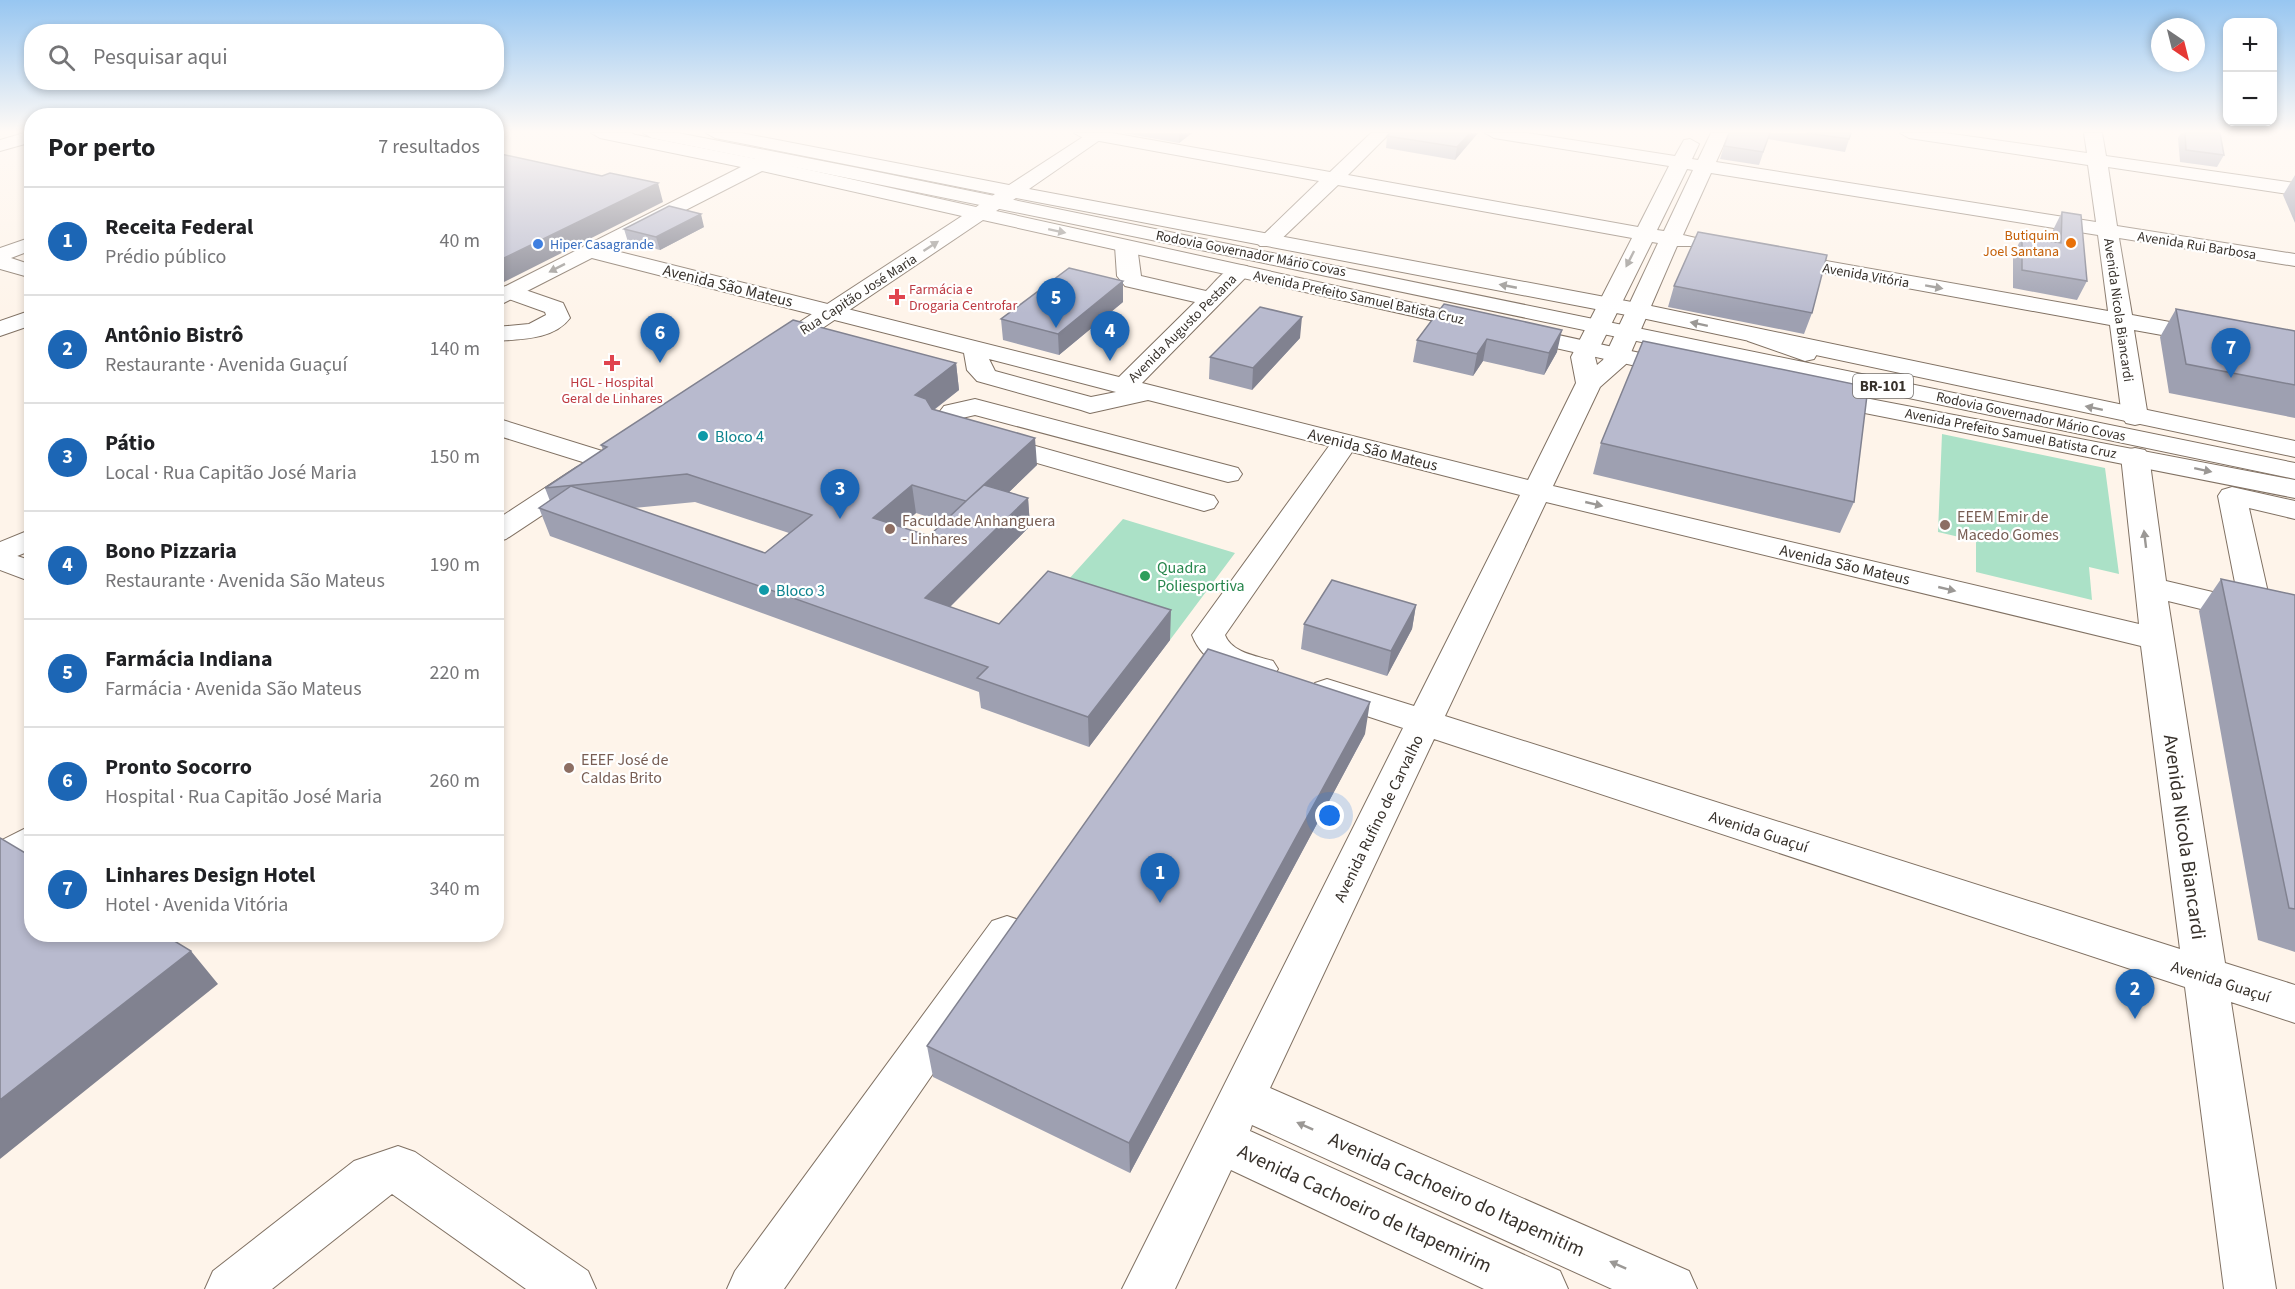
<!DOCTYPE html>
<html lang="pt">
<head>
<meta charset="utf-8">
<style>
  body { margin:0; font-family:"Source Sans 3",sans-serif; background:#f2f2f2; color:#202124 }
  .controls { position:absolute; right:18px; top:18px; display:grid; overflow:hidden; border-radius:12px; box-shadow:0 3px 9px #0003 }
  .controls button { width:54px; height:54px; display:grid; place-items:center; padding:0; border:0; border-bottom:2px solid #e0e0e0; background:#fff; color:#202124; font:30px sans-serif }
  .compass { position:absolute; left:2151px; top:18px; width:54px; height:54px; border-radius:50%; background:#fff; box-shadow:0 3px 9px #0003; rotate:145deg }
  .you { position:absolute; left:1330px; top:816px; width:21px; height:21px; margin:-15px; border:4px solid #fff; border-radius:50%; background:#1a73e8; box-shadow:0 0 0 9px #1a73e833 }
  .badge { display:grid; place-items:center; width:39px; height:39px; border-radius:50%; background:#1c66b5; color:#fff; font-size:20px; font-weight:700 }
  .pin { position:absolute; translate:-50% -50px; filter:drop-shadow(0 2px 3px #0008) }
  .pin::after { content:''; position:absolute; top:32px; width:21px; height:18px; background:inherit; clip-path:polygon(0 0,100% 0,50% 100%) }
  .list { margin:0; padding:0; list-style:none }
  h2 { display:flex; justify-content:space-between; align-items:center; height:78px; margin:0; padding:0 24px; font-size:26px }
  h2 small { font-size:20px; font-weight:400; color:#757577 }
  .list li { display:grid; grid-template-columns:39px 1fr auto; gap:18px; align-items:center; box-sizing:border-box; height:108px; padding:0 24px; border-top:2px solid #e0e0e0 }
  .list b { display:block; font-size:22px; white-space:nowrap }
  .list p { margin:0; font-size:20px; white-space:nowrap; color:#757577 }
  .list em { font-size:20px; font-style:normal; color:#757577 }
  .icon { flex:none; width:33px; height:33px; fill:none; stroke:currentColor; stroke-width:2; stroke-linecap:round; stroke-linejoin:round }
  .map { position:relative; flex:none; width:2295px; height:1289px; overflow:hidden }
  .search { position:absolute; background:#fff; box-shadow:0 3px 9px #0003; left:24px; top:24px; width:480px; height:66px; display:flex; align-items:center; gap:15px; box-sizing:border-box; padding:0 21px; border-radius:24px; color:#757577; font-size:22px }
  .panel { position:absolute; background:#fff; box-shadow:0 3px 9px #0003; left:24px; top:108px; width:480px; height:834px; border-radius:24px }
  .map>svg:first-child { display:block }
</style>
</head>
<body>
<div class="map">
<svg width="2295" height="1289" viewBox="0 0 2295 1289">
  <rect width="100%" height="100%" fill="#fef4ea"/>
  <path fill="#abe1c7" d="M1942 434 2105 468 2119 574 2089 567 2092 600 1976 572V541L1938 532Z
    M1123 519 1235 553 1170 640 1050 600Z"/>
  <g fill="none" stroke-linecap="round" stroke-linejoin="round">
    <g stroke="#807163" stroke-width="2">
      <path id="minor" d="M24 133H32V142L0 151V140Z
        M1074 133H1112L1330 172 1371 133H1390L1348 175 1638 227 1669 166 1494 138 1485 133H1527L1675 156 1684 140 1690 139 1699 144 1692 159 1698 160 1711 133H1729L1716 162 2096 222 2088 165 1909 138 1900 133H1945L2087 153 2084 133H2102L2106 156 2295 183V195L2108 167 2117 226 2295 254V266L2119 238 2132 315 2295 345V359L2134 330 2148 417 2144 423 2135 425 2126 423 2122 417 2110 325 1781 265 1773 264 1770 259 1773 254 1781 253 2108 311 2098 235 1711 173 1683 235 1696 238 1700 242 1696 246H1677L1626 364 1600 387 1553 486 2139 624 2121 456 2125 450 2135 448 2145 450 2149 456 2166 581 2238 598 2218 496 2222 490 2232 487 2295 501V519L2249 508 2271 606 2295 612V632L2168 601 2225 963 2295 985V1023L2231 1002 2276 1289H2224L2185 987 1434 739 1270 1088 1689 1271 1697 1289H1612L1252 1125 1250 1131 1560 1271 1568 1289H1484L1231 1170 1175 1289H1122L1403 728 1315 699 1310 691 1315 683 1327 679 1414 706 1520 495 1352 452 1225 635C1232 653 1257 656 1273 661L1278 669 1273 677C1242 686 1203 664 1192 635L1329 446 1148 400 1090 413 1081 410 977 381 967 370 964 353 584 256 581 251 584 246 592 245 1119 377 1195 302 1125 286 1117 276 1115 246 1119 242H1133L1137 246 1141 276 1206 291C1218 279 1229 262 1247 266L1250 271 1247 276 1142 383 1528 480 1576 383 1571 357 1632 238 1338 185 1274 246H1260L1256 242 1260 238 1319 181 1083 138ZM1687 169 1693 170 1664 231 1657 230ZM1652 242 1658 243 1603 360 1597 365 1595 357ZM989 359 1116 392 1091 397 995 371ZM1546 502 2141 646 2180 949 1445 716Z
        M32 237V250L11 258 32 265V278L0 269V248Z
        M511 285 563 303 570 318C554 340 520 339 496 341V327L529 324 546 315 545 312 503 297 500 292 503 287Z
        M32 310V325L0 336V321Z
        M975 399 1238 468 1242 474 1238 480 1228 482 975 415 962 418 957 424 1214 496 1218 502 1214 508 1204 511 936 434 931 423 944 406Z
        M496 418 615 455 619 461 615 467 605 469 496 435Z
        M0 550 32 561V582L0 570Z
        M1007 916 1022 921 1028 933 1022 945 784 1289H727L735 1271 992 921Z
        M398 1146 415 1152 588 1271 596 1289H526L392 1194 272 1289H205L213 1271 354 1161Z"/>
    </g>
    <g stroke="#807163" stroke-width="2">
      <path id="major" d="M591 133H626L757 159 772 158 774 162 976 207 995 194 715 138 706 133H741L1009 185 1089 133H1110L1029 189 1637 303 2295 441V457L1637 317 1016 198 996 211 1681 362 1690 364 1693 369 1690 374 1681 376 983 220 784 354 775 356 766 354 763 349 766 344 962 216 762 171 496 307V291L741 167 600 138Z
        M1823 390 2295 480V498L1814 403 1810 398 1814 393Z
        M587 465 597 467 601 473 597 479 506 539 496 542V520L577 467Z
        M32 529V550L0 563V542Z
        M32 825V860L14 871 0 875V841Z"/>
    </g>
    <g stroke="#807163" stroke-width="2">
      <path id="highway" d="M608 133H632L640 139 631 144 611 137Z
        M643 133H678L858 168 2295 463V479L1269 264 652 138Z
        M1756 329 1814 349 1817 354 1814 359 1805 361 1748 341 1744 336 1748 331Z"/>
    </g>
    <use href="#minor" fill="#fff" fill-rule="evenodd"/>
    <use href="#major" fill="#fff" fill-rule="evenodd"/>
    <use href="#highway" fill="#fff" fill-rule="evenodd"/>
  </g>
  <path fill="#9ea0b1" fill-rule="evenodd" d="M1123 133H1192L1179 143Z
    M1478 133 1455 160 1386 148 1387 136Z
    M1729 133H1851L1845 152 1768 139 1759 165 1720 159 1724 146Z
    M2181 133H2220L2224 155 2217 167 2180 162 2178 138Z
    M2295 175V223L2283 195Z
    M2062 212 2087 281 2077 300 2013 288V255L2022 237 2053 242V230Z
    M704 227 660 250 628 242 624 229Z
    M1674 286 1812 313 1804 334 1668 307Z
    M1123 302 1059 355 1003 340 1001 319Z
    M1444 304 1557 352 1544 375 1483 361 1473 376 1413 362 1417 340Z
    M2176 309 2295 331V418L2169 393 2160 337Z
    M1300 338 1252 390 1209 379 1210 357Z
    M956 363 959 390 934 410 1037 465 1009 492 1028 498 1030 526 950 607 999 624 1170 640 1089 747 981 708 979 692 550 536 539 508 550 501 545 488 603 450 601 445ZM695 502 789 533 765 553 634 508ZM916 513 944 522 929 536 900 527Z
    M1601 443 1854 502 1840 533 1593 474Z
    M2221 579 2295 595V952L2258 940 2199 611Z
    M1416 605 1412 629 1387 676 1301 649 1304 624Z
    M1365 734 1130 1173 933 1077 927 1046Z"/>
  <path fill="#818290" d="M1179 133H1192L1179 143Z
    M1470 133H1478L1455 160 1457 147Z
    M658 183 663 202 496 286V262Z
    M701 214 704 227 660 250 656 237Z
    M1123 281V302L1059 355 1058 334Z
    M1302 317 1300 338 1252 390 1253 368Z
    M1562 330 1557 352 1544 375 1549 353Z
    M1487 339 1483 361 1473 376 1477 354Z
    M956 363 959 390 918 422 915 395Z
    M1035 438 1037 465 970 530 966 501Z
    M912 485 916 513 878 547 873 518Z
    M1028 498 1030 526 929 628 925 598Z
    M1416 605 1412 629 1387 676 1391 651Z
    M1171 610 1170 640 1089 747 1088 717Z
    M1370 702 1365 734 1130 1173 1129 1143Z
    M191 951 218 984 0 1159V1100Z"/>
  <path fill="#b8bace" stroke="#818290" stroke-width="1.5" fill-rule="evenodd" d="M1390 133H1470L1457 147 1387 136Z
    M1729 133H1770L1763 152 1724 146Z
    M1807 133H1851L1849 139Z
    M2185 133H2220L2224 155 2186 150Z
    M496 153 602 176 610 173 658 183 496 262Z
    M669 206 701 214 656 237 624 229Z
    M2062 212 2081 215 2087 281 2022 270V237L2061 243Z
    M1698 232 1827 255 1812 313 1674 286Z
    M1069 268 1123 281 1058 334 1001 319Z
    M1444 304 1562 330 1549 353 1487 339 1477 354 1417 340Z
    M1260 307 1302 317 1253 368 1210 357Z
    M2176 309 2295 331V385L2186 364Z
    M793 320 956 363 915 395 926 399 932 409 1035 438 966 501 984 485 1028 498 925 598 999 624 1048 571 1171 610 1088 717 977 678 988 667 539 508 571 486 765 553 812 515 687 474 545 488 607 447 601 445ZM912 485 966 501 929 536 873 518Z
    M1643 341 1868 387 1854 502 1601 443Z
    M2221 579 2295 595V909L2289 908Z
    M1332 580 1416 605 1391 651 1304 624Z
    M1208 649 1370 702 1129 1143 927 1046Z
    M0 838 32 857V934H163L191 951 0 1100Z"/>
  <defs><path id="oneway-solid" d="M-6-.8H1V-3.2L6.5 0L1 3.2V.8H-6Z" transform="scale(1.5)"/></defs>
  <g fill="#9b9895">
    <use href="#oneway-solid" transform="translate(1057 231) rotate(12)"/>
    <use href="#oneway-solid" transform="translate(931 246) rotate(-33)"/>
    <use href="#oneway-solid" transform="translate(1630 259) rotate(117)"/>
    <use href="#oneway-solid" transform="translate(557 268) rotate(153)"/>
    <use href="#oneway-solid" transform="translate(1508 286) rotate(-169)"/>
    <use href="#oneway-solid" transform="translate(1934 287) rotate(10)"/>
    <use href="#oneway-solid" transform="translate(1699 324) rotate(-168)"/>
    <use href="#oneway-solid" transform="translate(2094 408) rotate(-168)"/>
    <use href="#oneway-solid" transform="translate(2203 470) rotate(12)"/>
    <use href="#oneway-solid" transform="translate(1594 504) rotate(13)"/>
    <use href="#oneway-solid" transform="translate(2145 539) rotate(-97)"/>
    <use href="#oneway-solid" transform="translate(1947 589) rotate(13)"/>
    <use href="#oneway-solid" transform="translate(1305 1126) rotate(-156)"/>
    <use href="#oneway-solid" transform="translate(1618 1265) rotate(-156)"/>
  </g>
  <linearGradient id="sky" x2="0" y2="1"><stop stop-color="#97c6f1"/><stop offset="0.42" stop-color="#fffaf6"/><stop offset="1" stop-color="#fffaf6" stop-opacity="0"/></linearGradient>
  <rect width="2295" height="313" fill="url(#sky)"/>
  <circle fill="#e8710a" stroke="#fff" stroke-width="2" cx="2071" cy="243" r="6"/>
  <circle fill="#3f7fe0" stroke="#fff" stroke-width="2" cx="538" cy="244" r="6"/>
  <g fill="#e0444e" stroke="#fff" stroke-width="2">
    <path d="M894 288h6v6h6v6h-6v6h-6v-6h-6v-6h6z"/>
    <path d="M609 354h6v6h6v6h-6v6h-6v-6h-6v-6h6z"/>
  </g>
  <g fill="#0f9aa8" stroke="#fff" stroke-width="2">
    <circle cx="703" cy="436" r="6"/>
    <circle cx="764" cy="590" r="6"/>
  </g>
  <g fill="#8d6e63" stroke="#fff" stroke-width="2">
    <circle cx="1945" cy="525" r="6"/>
    <circle cx="890" cy="529" r="6"/>
    <circle cx="569" cy="768" r="6"/>
  </g>
  <circle fill="#2e9e5b" stroke="#fff" stroke-width="2" cx="1145" cy="576" r="6"/>
  <g text-anchor="middle" stroke-width="4.5" stroke-linejoin="round" paint-order="stroke">
    <g font-size="14" fill="#c56008" stroke="#fff" text-anchor="end">
      <text x="2059" y="240">Butiquim<tspan x="2059" dy="16">Joel Santana</tspan></text>
    </g>
    <g font-size="14" fill="#366cbe" stroke="#fff" text-anchor="start">
      <text x="550" y="249">Hiper Casagrande</text>
    </g>
    <g font-size="14" fill="#37312b" stroke="#fff">
      <text transform="translate(2197 245) rotate(9)" y="5">Avenida Rui Barbosa</text>
      <text transform="translate(1251 253) rotate(11)" y="5">Rodovia Governador Mário Covas</text>
      <text transform="translate(1866 275) rotate(10)" y="5">Avenida Vitória</text>
      <text transform="translate(858 294) rotate(-33)" y="5">Rua Capitão José Maria</text>
      <text transform="translate(1359 297) rotate(12)" y="5">Avenida Prefeito Samuel Batista Cruz</text>
      <text transform="translate(2119 310) rotate(82)" y="5">Avenida Nicola Biancardi</text>
      <text transform="translate(1182 328) rotate(-45)" y="5">Avenida Augusto Pestana</text>
      <text transform="translate(2031 416) rotate(12)" y="5">Rodovia Governador Mário Covas</text>
      <text transform="translate(2011 433) rotate(11)" y="5">Avenida Prefeito Samuel Batista Cruz</text>
    </g>
    <g font-size="14" fill="#be3a42" stroke="#fff" text-anchor="start">
      <text x="909" y="294">Farmácia e<tspan x="909" dy="16">Drogaria Centrofar</tspan></text>
      <text x="612" y="387" text-anchor="middle">HGL - Hospital<tspan x="612" dy="16">Geral de Linhares</tspan></text>
    </g>
    <rect fill="#fff" stroke="#736f6b" stroke-width="1.5" x="1853" y="374" width="60" height="24" rx="4.5"/>
    <g font-size="15" font-weight="bold" fill="#37312b">
      <text x="1883" y="391">BR-101</text>
    </g>
    <g font-size="16" fill="#37312b" stroke="#fff">
      <text transform="translate(728 285) rotate(14)" y="6">Avenida São Mateus</text>
      <text transform="translate(1373 449) rotate(14)" y="6">Avenida São Mateus</text>
      <text transform="translate(1845 564) rotate(13)" y="6">Avenida São Mateus</text>
      <text transform="translate(1378 818) rotate(-64)" y="6">Avenida Rufino de Carvalho</text>
      <text transform="translate(1759 831) rotate(18)" y="6">Avenida Guaçuí</text>
      <text transform="translate(2221 981) rotate(18)" y="6">Avenida Guaçuí</text>
    </g>
    <g font-size="16" fill="#0d838f" stroke="#fff" text-anchor="start">
      <text x="715" y="442">Bloco 4</text>
      <text x="776" y="596">Bloco 3</text>
    </g>
    <g font-size="16" fill="#785e54" stroke="#fff" text-anchor="start">
      <text x="1957" y="522">EEEM Emir de<tspan x="1957" dy="18">Macedo Gomes</tspan></text>
      <text x="902" y="526">Faculdade Anhanguera<tspan x="902" dy="18">- Linhares</tspan></text>
      <text x="581" y="765">EEEF José de<tspan x="581" dy="18">Caldas Brito</tspan></text>
    </g>
    <g font-size="16" fill="#27864d" stroke="#fff" text-anchor="start">
      <text x="1157" y="573">Quadra<tspan x="1157" dy="18">Poliesportiva</tspan></text>
    </g>
    <g font-size="20" fill="#37312b" stroke="#fff">
      <text transform="translate(2185 837) rotate(82)" y="7">Avenida Nicola Biancardi</text>
      <text transform="translate(1457 1194) rotate(24)" y="7">Avenida Cachoeiro do Itapemitim</text>
      <text transform="translate(1365 1208) rotate(25)" y="7">Avenida Cachoeiro de Itapemirim</text>
    </g>
  </g>
</svg>
<div class="controls">
<button>+</button>
<button>−</button>
</div>
<svg class="compass" viewBox="-18 -18 36 36"><path d="M0-13l5 13h-10z" fill="#e53935"/><path d="M0 13l5-13h-10z" fill="#757577"/></svg>
<div class="you"></div>
<div class="pin badge" style="left:1160px;top:903px">1</div>
<div class="pin badge" style="left:2135px;top:1019px">2</div>
<div class="pin badge" style="left:840px;top:519px">3</div>
<div class="pin badge" style="left:1110px;top:361px">4</div>
<div class="pin badge" style="left:1056px;top:328px">5</div>
<div class="pin badge" style="left:660px;top:363px">6</div>
<div class="pin badge" style="left:2231px;top:378px">7</div>
<div class="search"><svg class="icon" aria-label="search" viewBox="0 0 24 24"><circle cx="10" cy="10" r="6"/><path d="M15 15l6 6"/></svg>Pesquisar aqui</div>
<section class="panel">
<h2>Por perto<small>7 resultados</small></h2>
<ul class="list">
<li><span class="badge">1</span><div><b>Receita Federal</b><p>Prédio público</p></div><em>40 m</em></li>
<li><span class="badge">2</span><div><b>Antônio Bistrô</b><p>Restaurante · Avenida Guaçuí</p></div><em>140 m</em></li>
<li><span class="badge">3</span><div><b>Pátio</b><p>Local · Rua Capitão José Maria</p></div><em>150 m</em></li>
<li><span class="badge">4</span><div><b>Bono Pizzaria</b><p>Restaurante · Avenida São Mateus</p></div><em>190 m</em></li>
<li><span class="badge">5</span><div><b>Farmácia Indiana</b><p>Farmácia · Avenida São Mateus</p></div><em>220 m</em></li>
<li><span class="badge">6</span><div><b>Pronto Socorro</b><p>Hospital · Rua Capitão José Maria</p></div><em>260 m</em></li>
<li><span class="badge">7</span><div><b>Linhares Design Hotel</b><p>Hotel · Avenida Vitória</p></div><em>340 m</em></li>
</ul>
</section>
</div>
</body>
</html>
